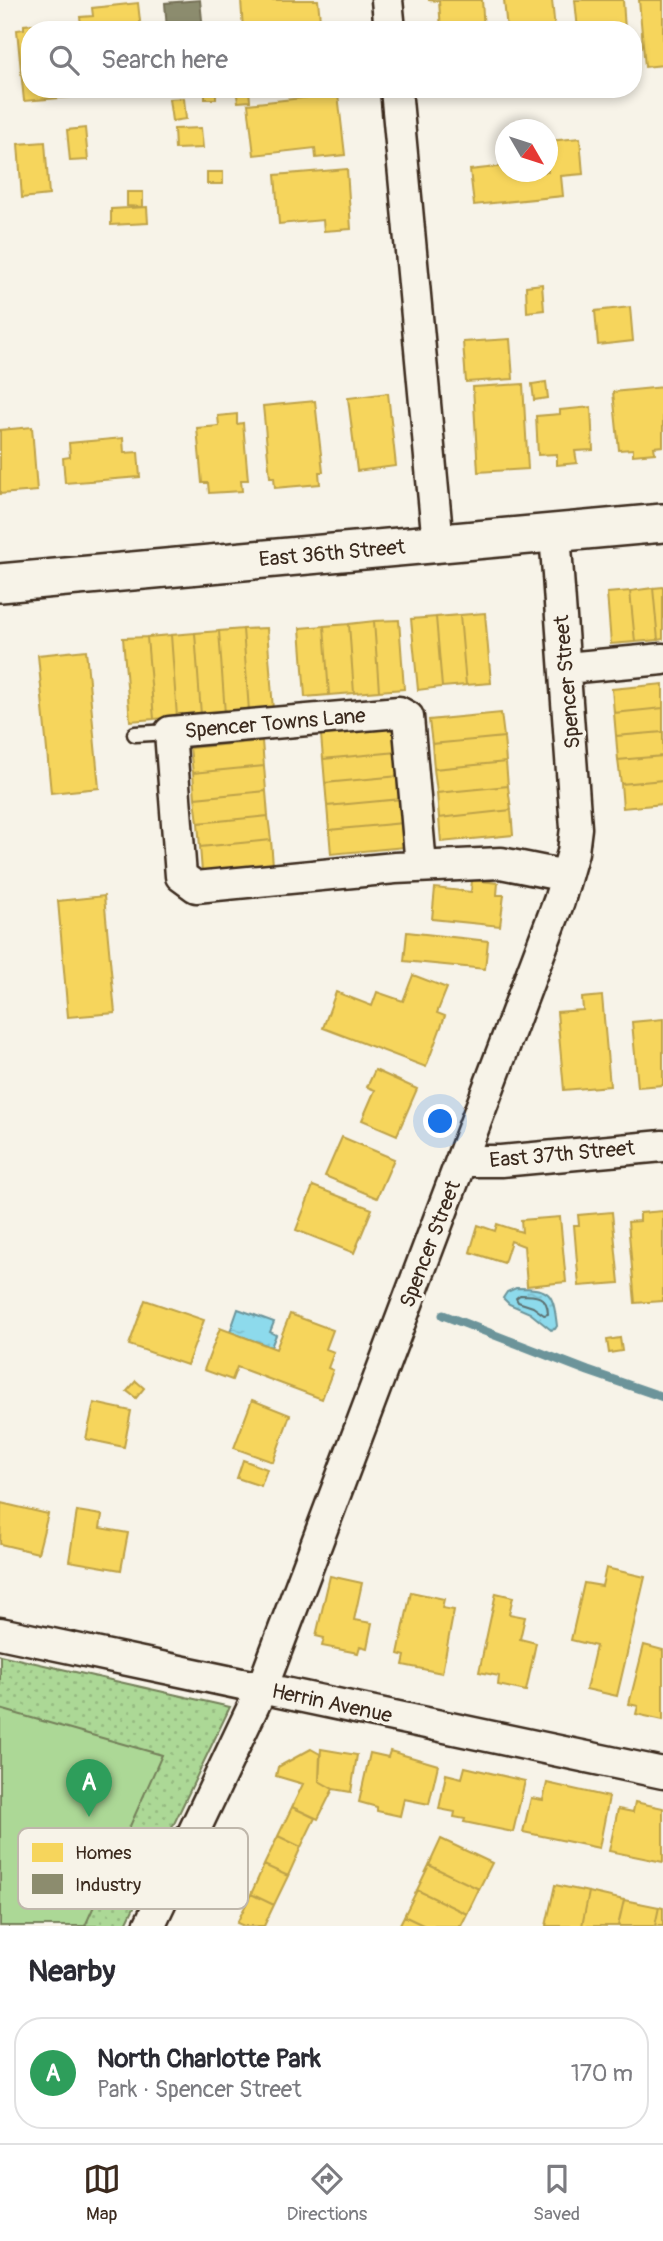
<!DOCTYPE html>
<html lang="en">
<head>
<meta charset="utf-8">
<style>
  body { margin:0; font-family:Pangolin,sans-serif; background:#f2f2f3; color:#2b2b33 }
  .compass { position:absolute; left:495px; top:119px; width:63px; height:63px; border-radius:50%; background:#fff; box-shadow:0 4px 10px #0003; rotate:129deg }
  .you { position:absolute; left:441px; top:1122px; width:24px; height:24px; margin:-18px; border:5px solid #fff; border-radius:50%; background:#1a73e8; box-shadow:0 0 0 10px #1a73e833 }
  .badge { display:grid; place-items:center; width:46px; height:46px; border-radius:50%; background:#3b2a1e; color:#fff; font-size:23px; font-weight:700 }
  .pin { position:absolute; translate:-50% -58px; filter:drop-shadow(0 2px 4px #0008) }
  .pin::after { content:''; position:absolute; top:37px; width:24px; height:21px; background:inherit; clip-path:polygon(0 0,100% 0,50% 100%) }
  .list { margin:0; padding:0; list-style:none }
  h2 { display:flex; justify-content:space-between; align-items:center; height:91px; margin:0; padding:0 28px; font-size:30px }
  h2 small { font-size:23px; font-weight:400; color:#7c7c81 }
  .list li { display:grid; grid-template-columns:46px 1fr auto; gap:21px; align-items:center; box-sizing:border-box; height:112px; margin:0 14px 14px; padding:0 14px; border:2px solid #e1e1e2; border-radius:28px }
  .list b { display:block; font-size:26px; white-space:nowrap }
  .list p { margin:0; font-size:23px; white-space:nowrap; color:#7c7c81 }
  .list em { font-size:23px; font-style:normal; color:#7c7c81 }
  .icon { flex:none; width:38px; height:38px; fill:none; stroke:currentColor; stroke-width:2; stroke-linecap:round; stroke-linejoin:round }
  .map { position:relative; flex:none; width:663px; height:1926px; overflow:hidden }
  .search { position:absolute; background:#fff; box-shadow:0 4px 10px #0003; left:21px; right:21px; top:21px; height:77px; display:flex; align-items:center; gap:18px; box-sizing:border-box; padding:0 24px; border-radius:28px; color:#7c7c81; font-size:26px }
  .sheet { height:217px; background:#fff }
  nav { display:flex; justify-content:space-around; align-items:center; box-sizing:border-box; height:98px; border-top:2px solid #e1e1e2; background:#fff; font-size:19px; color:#7c7c81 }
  nav a { display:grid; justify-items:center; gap:4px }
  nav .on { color:#3b2a1e }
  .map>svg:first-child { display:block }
</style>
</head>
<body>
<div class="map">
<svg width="663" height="1926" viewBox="0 0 663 1926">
  <defs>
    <pattern id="park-dots" width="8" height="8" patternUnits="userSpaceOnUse" patternTransform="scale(1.75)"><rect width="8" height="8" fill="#acd896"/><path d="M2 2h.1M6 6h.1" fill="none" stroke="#95ba81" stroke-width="1.8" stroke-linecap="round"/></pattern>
    <pattern id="water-ripples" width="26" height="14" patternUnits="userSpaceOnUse" patternTransform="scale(1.75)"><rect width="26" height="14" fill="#8ddaec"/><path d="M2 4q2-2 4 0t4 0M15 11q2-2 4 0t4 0" fill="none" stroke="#7bbbca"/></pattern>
  </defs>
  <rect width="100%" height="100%" fill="#f7f3e8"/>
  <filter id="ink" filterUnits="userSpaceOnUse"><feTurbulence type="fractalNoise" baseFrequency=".0143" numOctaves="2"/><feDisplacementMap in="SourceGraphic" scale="14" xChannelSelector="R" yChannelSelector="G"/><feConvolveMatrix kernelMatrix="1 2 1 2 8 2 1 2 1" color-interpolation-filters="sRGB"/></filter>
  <g filter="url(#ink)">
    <path fill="url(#park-dots)" stroke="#74815a" stroke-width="2" d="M0 1655 230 1707 125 1926H0Z"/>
    <path fill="#acd896" stroke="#74815a" stroke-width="2" d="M0 1709 162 1755 85 1926H0Z"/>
    <path fill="url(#water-ripples)" stroke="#6c949a" stroke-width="2" d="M516 1288C551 1288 553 1292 557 1326L555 1329 551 1330 530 1313 509 1304 503 1298 507 1292Z
      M238 1309 274 1322 270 1332 276 1335 271 1347 230 1332Z"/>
    <path fill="#f6d55c" stroke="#bea249" stroke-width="2" d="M241 0H318L321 30H243Z
      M428 0H482L484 30H441L439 1Z
      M504 0H552L555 30H507Z
      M575 0H623L625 30H578Z
      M639 0H663V65L645 67Z
      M138 3 141 30H82L80 17 93 16 92 8Z
      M64 21 65 30H30V89H70L71 97 24 101 17 30 24 29V25Z
      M236 89H249L250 101 238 102Z
      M205 91H216V99H205Z
      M338 94 345 155 316 158 315 148 254 155 248 104Z
      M184 98 186 119 172 121 169 99Z
      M85 128 88 160 70 161 67 130Z
      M201 128 203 148 175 149 174 129Z
      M580 138 583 174 561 176 563 196 474 205 470 170 505 166V172H548V141Z
      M45 142 49 195 22 198 18 144Z
      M347 169 351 229 324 231 323 220 279 224 275 175Z
      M207 172H223V184H207Z
      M127 192H143V207L127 206Z
      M147 207 148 223 111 225V209Z
      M542 284 544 310 527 312 526 286Z
      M630 307 633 341 598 345 595 311Z
      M510 339 513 379 466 382 463 342Z
      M546 382 548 398 534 400 532 384Z
      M523 384 528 469 478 472 473 387Z
      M663 387V446L654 447 655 453 633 455V449L619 450 613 392Z
      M388 393 396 466 357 471 348 398Z
      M315 401 323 472H319L320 484 275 488 274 477H270L263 406Z
      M591 407 593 450 575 451 577 463 557 465V454L538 455 536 416 560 414V410Z
      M237 414V424L243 423 248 480H241L242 491 209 493 208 483H202L197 428 219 426 218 416Z
      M32 427 37 491 0 494V430Z
      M123 438 124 453 138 452 140 477 65 483 63 458 70 457 69 443Z
      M663 587V639L658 640 653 588Z
      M653 588 658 640 635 642 630 591Z
      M630 591 635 642 611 644 607 593Z
      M485 613 491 683 466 685 460 615Z
      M460 615 466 685 442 687 436 617Z
      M436 617 442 687 418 690 411 619Z
      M399 620 404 689 379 691 374 621Z
      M374 621 379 691 354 693 349 624Z
      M349 624 354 693 329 695 324 626Z
      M324 626 329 695 305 697 300 628Z
      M267 628 273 710 249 711 243 629Z
      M243 629 249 711 225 714 219 631Z
      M219 631 225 714 201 715 195 633Z
      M195 633 201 715 177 717 171 635Z
      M171 635 177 717 154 719 147 637Z
      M147 637 154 719 130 721 123 638Z
      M86 650 99 788 51 793 38 655Z
      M663 684V708L614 713 612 689Z
      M663 708V732L616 736 614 713Z
      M501 713 504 737 432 744 429 720Z
      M395 728 397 752 323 759 321 735Z
      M663 732V756L618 760 616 736Z
      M504 737 506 762 434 769 432 744Z
      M262 741 264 766 193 773 190 748Z
      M397 752 399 776 325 783 323 759Z
      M663 756V780L621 784 618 760Z
      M506 762 508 786 437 793 434 769Z
      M264 766 266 791 195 798 193 773Z
      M399 776 401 799 327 806 325 783Z
      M663 780V804L623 808 621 784Z
      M508 786 511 810 439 818 437 793Z
      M266 791 268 816 198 823 195 798Z
      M401 799 403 823 329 830 327 806Z
      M511 810 513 835 441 842 439 818Z
      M268 816 271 840 200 847 198 823Z
      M403 823 405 847 331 854 329 830Z
      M271 840 273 865 202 872 200 847Z
      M472 880 498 883 497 895H504L500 926 432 919 435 888 471 892Z
      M104 896 115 1013 68 1017 58 901Z
      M407 932 488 941 485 969 404 961Z
      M413 975 447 988 437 1013 445 1016 426 1067 323 1028 336 992 372 1006 377 992 403 1001Z
      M602 996 610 1086 564 1090 557 1012 583 1010 582 998Z
      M663 1019V1085L638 1087 632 1022Z
      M375 1070 417 1089 397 1135 362 1120 375 1090 367 1087Z
      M342 1137 394 1159 377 1198 325 1176Z
      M313 1186 372 1209 354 1253 296 1230Z
      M663 1211V1301L635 1303 628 1222 640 1221V1213Z
      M612 1212 619 1283 579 1286 574 1225H579L578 1215Z
      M560 1217 566 1282 527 1286 524 1246 511 1241 504 1263 470 1252 478 1225 495 1231 497 1224 522 1232 521 1220Z
      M145 1300 204 1320 187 1365 129 1345Z
      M290 1314 333 1330 326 1349 334 1352 328 1368 333 1370 322 1399 237 1367 232 1380 204 1370 220 1328 276 1349Z
      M620 1338 622 1351 609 1353 607 1340Z
      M136 1381 144 1388 136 1398 127 1391Z
      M252 1400 290 1415 273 1462 234 1448Z
      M94 1403 131 1411 124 1447 86 1439Z
      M243 1460 267 1469 261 1486 237 1478Z
      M1 1503 48 1514 38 1553 0 1544Z
      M77 1511 102 1515 100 1528 128 1533 121 1570 69 1561Z
      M606 1568 645 1577 617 1696 586 1689 596 1646 571 1640 584 1583 602 1586Z
      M330 1576 362 1583 354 1620 372 1623 367 1648 360 1646 358 1653 322 1646 324 1638 316 1636Z
      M411 1592 444 1599 442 1608 454 1610 442 1673 403 1665 405 1656 398 1654Z
      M496 1593 513 1597 509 1614 525 1617 520 1639 536 1643 526 1691 498 1685 499 1676 479 1672Z
      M644 1645 663 1650V1720L636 1714 638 1706 629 1704Z
      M311 1749 320 1754 319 1781 333 1789 318 1819 292 1807 303 1784 276 1776 278 1767Z
      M321 1749 357 1755 351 1792 333 1789 319 1781Z
      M390 1751 438 1765 429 1804 404 1799 400 1816 377 1811V1807L359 1802 370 1753 388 1757Z
      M465 1767 525 1781 513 1832 464 1822 465 1819 454 1817 455 1812 439 1809 446 1774 462 1778Z
      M547 1783 609 1797 599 1848 523 1832 531 1798 543 1800Z
      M635 1802 663 1808V1862L609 1851 618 1809 633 1812Z
      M292 1807 315 1818 301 1847 278 1836Z
      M278 1836 301 1847 288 1876 264 1865Z
      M441 1839 492 1863 479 1889 429 1865Z
      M264 1865 288 1876 274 1905 251 1894Z
      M429 1865 479 1889 467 1914 417 1890Z
      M555 1885 589 1892 582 1926H546Z
      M417 1890 467 1914 461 1926H425L404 1916Z
      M589 1892 624 1900 618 1926H582Z
      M251 1894 274 1905 264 1926H244L237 1923Z
      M624 1900 659 1907 655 1926H618Z
      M659 1907 663 1908V1926H655Z
      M404 1916 425 1926H399Z"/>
    <path fill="#8c8c6e" stroke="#746f56" stroke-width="2" d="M200 0 203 30H167L165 3Z"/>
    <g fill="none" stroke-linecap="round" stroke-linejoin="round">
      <path stroke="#5c7070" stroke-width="2" d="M520 1295C535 1295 548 1295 548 1314L544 1315 533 1307 518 1302 516 1298Z"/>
      <path stroke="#6c949a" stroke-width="9" d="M443 1315 588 1371 663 1397"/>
      <g stroke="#3b2a1e" stroke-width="19">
        <path id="service" d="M135 734 170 732"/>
      </g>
      <g stroke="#3b2a1e" stroke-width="35">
        <path id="minor" d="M387 0 390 30
          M396 89 438 544
          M566 668 663 659
          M421 866 408 717 399 712 170 732 181 876 196 887 395 868 501 863 566 876
          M461 1161H501L663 1146
          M0 1633 663 1773
          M149 1926 262 1688 559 901 573 852 576 828 555 533"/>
      </g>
      <g stroke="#3b2a1e" stroke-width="42">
        <path id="tertiary" d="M0 583 663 523"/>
      </g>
      <use href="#service" stroke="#f7f3e8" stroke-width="14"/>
      <use href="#minor" stroke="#f7f3e8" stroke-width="30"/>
      <use href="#tertiary" stroke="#f7f3e8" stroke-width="37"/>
    </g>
  </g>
  <g text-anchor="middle" stroke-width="7" stroke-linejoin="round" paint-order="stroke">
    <g font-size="21" fill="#3b2a1e" stroke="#f7f3e8">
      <text transform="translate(332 553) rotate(-5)" y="7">East 36th Street</text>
      <text transform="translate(567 682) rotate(-95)" y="7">Spencer Street</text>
      <text transform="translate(275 723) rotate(-5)" y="7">Spencer Towns Lane</text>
      <text transform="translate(562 1154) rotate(-5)" y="7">East 37th Street</text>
      <text transform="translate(430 1244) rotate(-69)" y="7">Spencer Street</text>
      <text transform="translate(332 1703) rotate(12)" y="7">Herrin Avenue</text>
    </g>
  </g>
  <rect x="18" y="1828" width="230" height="81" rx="10" fill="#f7f3e8" stroke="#bfb7ab" stroke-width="2"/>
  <rect x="32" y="1843" width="31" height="19" fill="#f6d55c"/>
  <rect x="32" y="1874" width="31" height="20" fill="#8c8c6e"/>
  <g font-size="19" fill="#3b2a1e">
    <text x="75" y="1859">Homes</text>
    <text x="75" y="1891">Industry</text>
  </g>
</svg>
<svg class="compass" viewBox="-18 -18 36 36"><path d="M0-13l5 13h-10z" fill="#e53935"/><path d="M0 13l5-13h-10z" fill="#7c7c81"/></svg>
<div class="you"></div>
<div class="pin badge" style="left:89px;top:1817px;background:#2e9e5b">A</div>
<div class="search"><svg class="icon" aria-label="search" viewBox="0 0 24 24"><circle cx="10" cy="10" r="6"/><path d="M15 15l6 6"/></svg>Search here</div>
</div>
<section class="sheet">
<h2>Nearby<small></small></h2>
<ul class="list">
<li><span class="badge" style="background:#2e9e5b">A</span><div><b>North Charlotte Park</b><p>Park · Spencer Street</p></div><em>170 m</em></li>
</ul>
</section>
<nav>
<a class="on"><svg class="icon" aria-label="map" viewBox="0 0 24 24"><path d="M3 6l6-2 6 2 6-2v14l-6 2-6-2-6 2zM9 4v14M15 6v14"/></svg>Map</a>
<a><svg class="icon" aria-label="directions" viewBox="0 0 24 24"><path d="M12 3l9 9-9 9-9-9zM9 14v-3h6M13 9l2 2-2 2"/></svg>Directions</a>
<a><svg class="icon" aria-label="saved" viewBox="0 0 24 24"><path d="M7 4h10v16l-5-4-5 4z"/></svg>Saved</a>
</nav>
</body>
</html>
